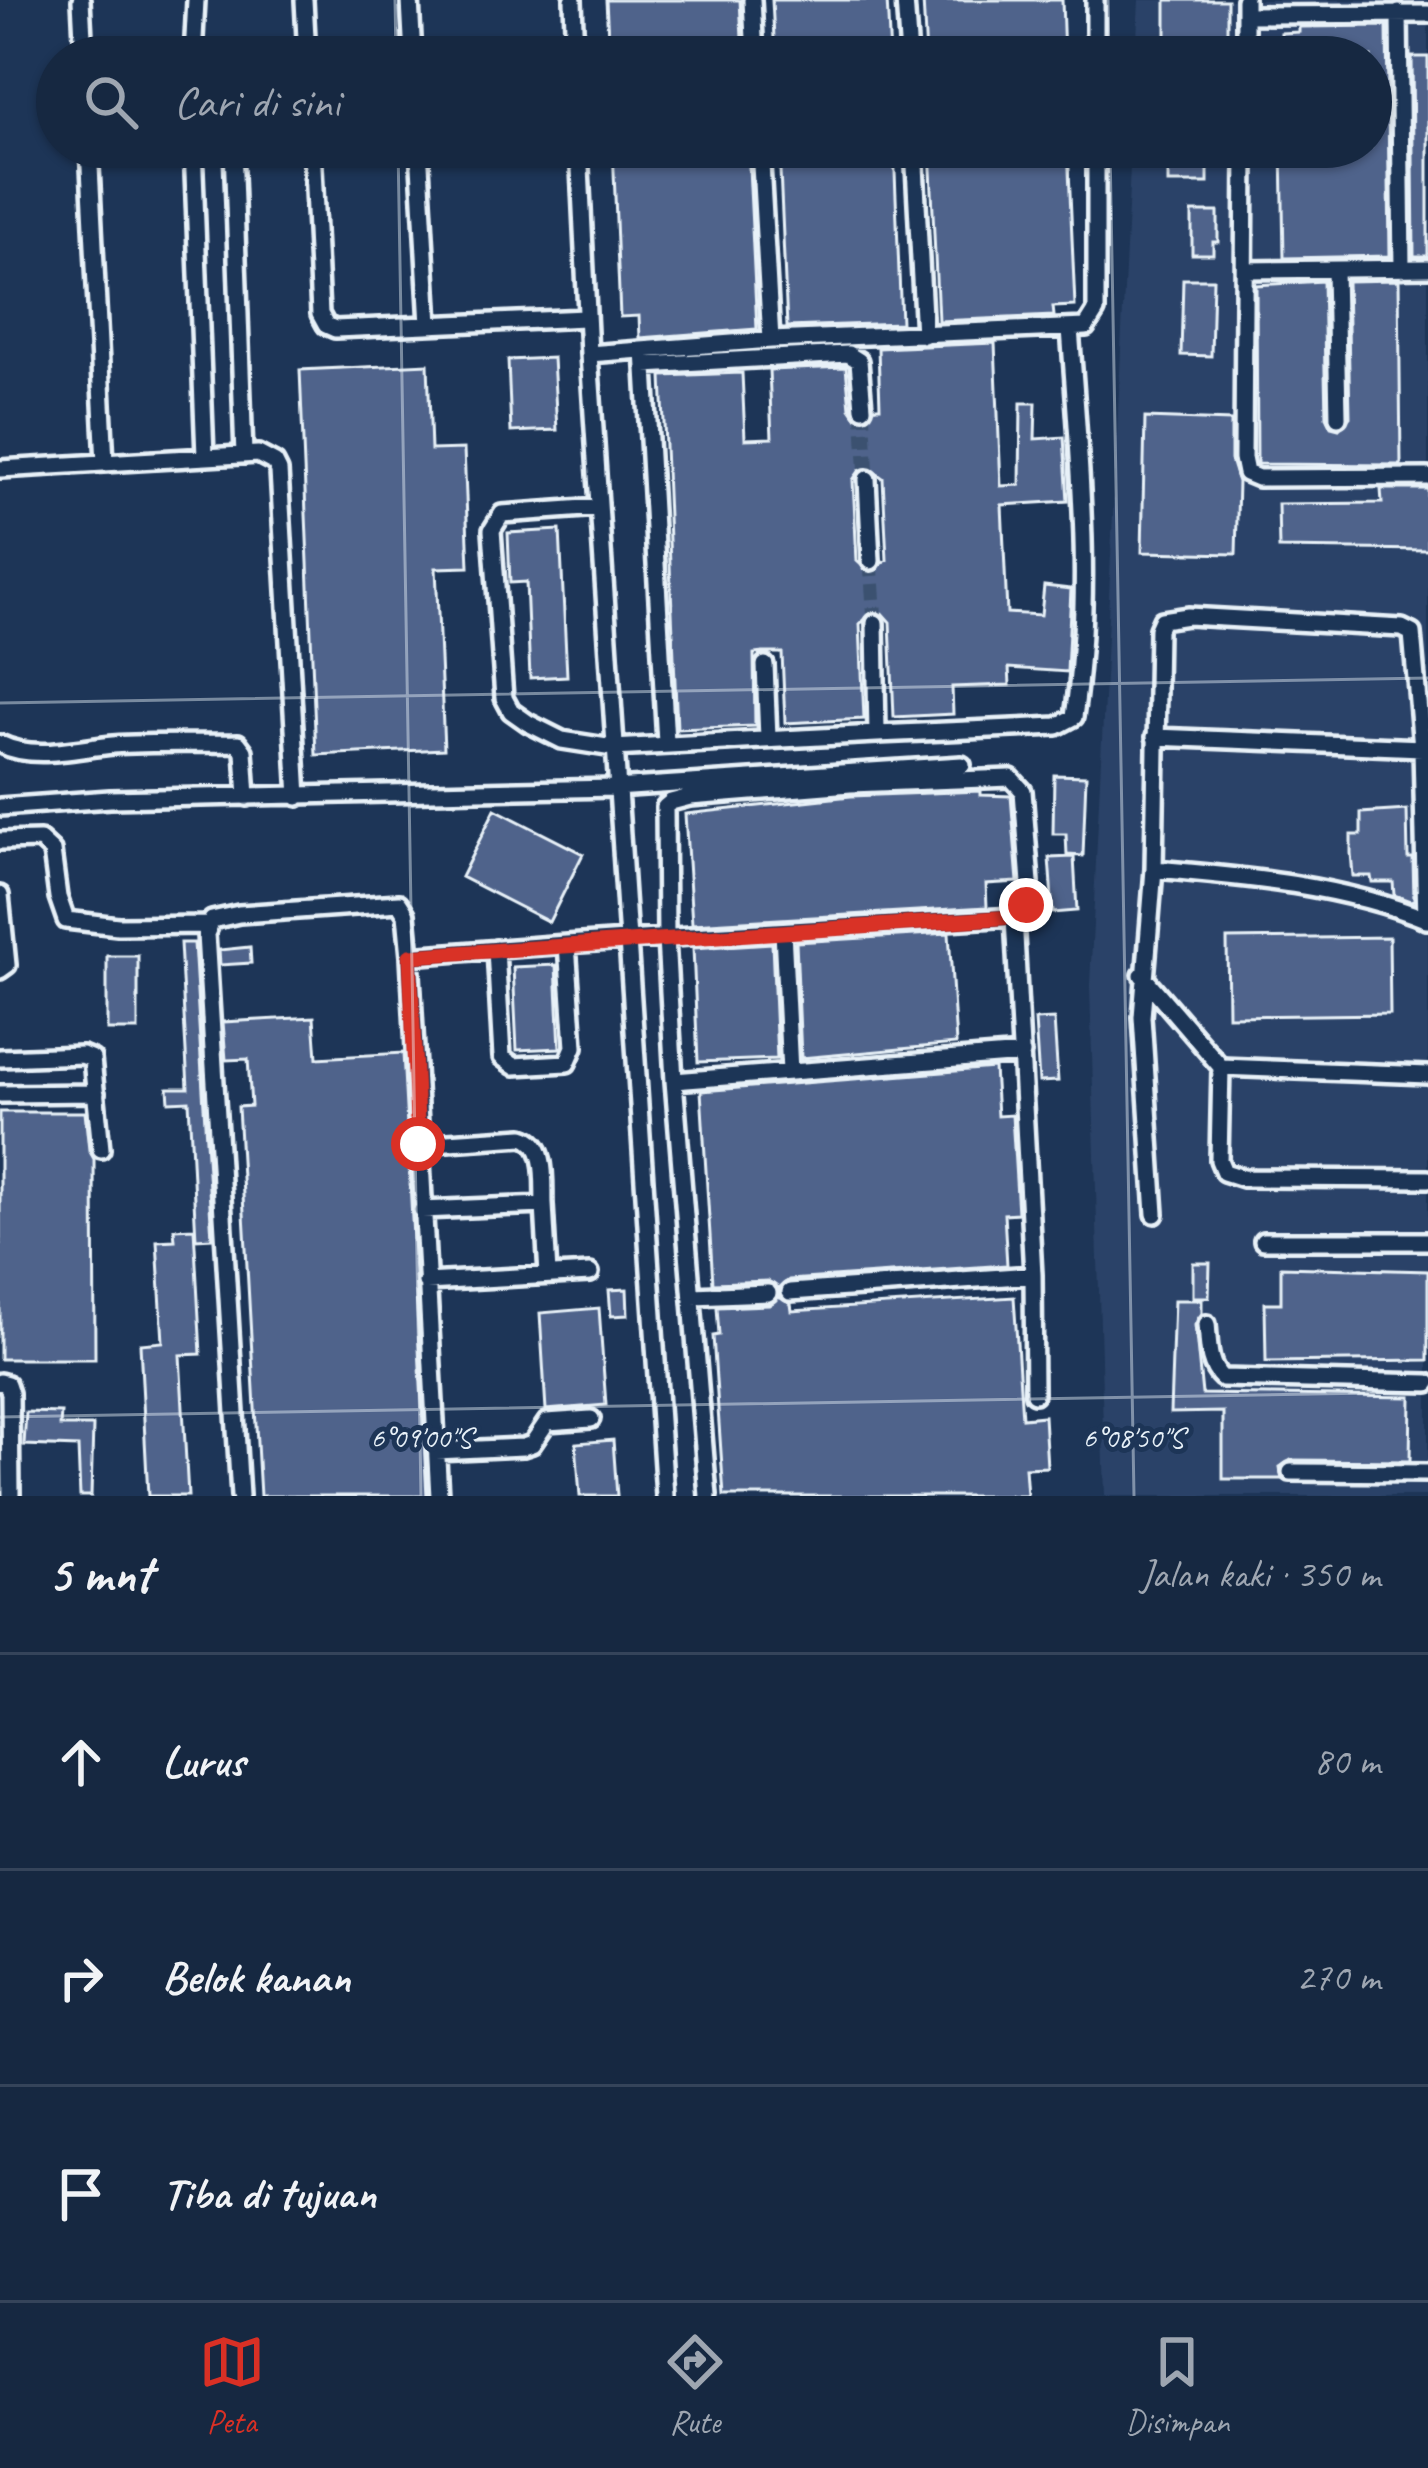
<!DOCTYPE html>
<html lang="id">
<head>
<meta charset="utf-8">
<style>
  body { margin:0; font-family:Caveat,sans-serif; background:#23344c; color:#f1f3f6 }
  .stop { position:absolute; width:36px; height:36px; margin:-27px; border:9px solid #d93025; border-radius:50%; background:#fff }
  .stop.end { background:#d93025; border-color:#fff; box-shadow:0 3px 12px #0008 }
  .list { margin:0; padding:0; list-style:none }
  h2 { display:flex; justify-content:space-between; align-items:center; height:156px; margin:0; padding:0 48px; font-size:51px }
  h2 small { font-size:39px; font-weight:400; color:#9ea6b1 }
  .list li { display:grid; grid-template-columns:78px 1fr auto; gap:36px; align-items:center; box-sizing:border-box; height:216px; padding:0 48px; border-top:3px solid #35445a }
  .list b { display:block; font-size:45px; white-space:nowrap }
  .list em { font-size:39px; font-style:normal; color:#9ea6b1 }
  .icon { flex:none; width:66px; height:66px; fill:none; stroke:currentColor; stroke-width:2; stroke-linecap:round; stroke-linejoin:round }
  .map { position:relative; flex:none; width:1428px; height:1496px; overflow:hidden }
  .search { position:absolute; background:#162841; box-shadow:0 3px 9px #0004; left:36px; right:36px; top:36px; height:132px; display:flex; align-items:center; gap:30px; box-sizing:border-box; padding:0 42px; border-radius:66px; color:#9ea6b1; font-size:45px }
  .sheet { height:804px; background:#162841 }
  nav { display:flex; justify-content:space-around; align-items:center; box-sizing:border-box; height:168px; border-top:3px solid #35445a; background:#162841; font-size:33px; color:#9ea6b1 }
  nav a { display:grid; justify-items:center; gap:6px }
  nav .on { color:#d93025 }
  .map>svg:first-child { display:block }
</style>
</head>
<body>
<div class="map">
<svg width="1428" height="1496" viewBox="0 0 1428 1496">
  <rect width="100%" height="100%" fill="#1d3557"/>
  <filter id="ink" filterUnits="userSpaceOnUse"><feTurbulence type="fractalNoise" baseFrequency=".00833" numOctaves="2"/><feDisplacementMap in="SourceGraphic" scale="24" xChannelSelector="R" yChannelSelector="G"/><feConvolveMatrix kernelMatrix="1 2 1 2 8 2 1 2 1" color-interpolation-filters="sRGB"/></filter>
  <g filter="url(#ink)">
    <path fill="#2c4367" d="M1139 0H1428V1496H1105L1090 985 1131 147H1371V57H1136Z"/>
    <path fill="#4f648b" stroke="#e8f1f8" stroke-width="3" fill-rule="evenodd" d="M606 0H740L743 57H609Z
      M772 0H887L890 57H775Z
      M923 0H1062L1064 57H926Z
      M1166 0H1227V40L1166 39Z
      M1387 26 1390 256 1284 258 1282 147H1371V57H1281V33L1299 32V27Z
      M1412 57H1428V256H1414Z
      M613 147H748L757 329 640 338 639 316 620 317Z
      M779 147H894L901 323 787 327Z
      M930 147H1068L1075 306 1053 307 1054 316 938 321Z
      M1168 160 1208 161V183H1168Z
      M1192 212H1218V242H1213V254H1192Z
      M1183 279H1213L1211 356 1181 355Z
      M1399 280 1401 465 1257 464 1256 285 1323 281 1326 417 1331 427 1339 429 1350 417 1347 281Z
      M995 343 1001 486 1020 485 1021 403H1036L1035 439 1064 437 1068 501 1002 505 1007 613 1041 615 1044 586 1071 589 1067 672 1009 668 1010 685 952 687 953 714 894 717 890 622 882 613 874 611 860 624 864 719 785 723 782 653H763L754 654 755 726 677 729 662 376 742 373 745 439 772 438 769 370 846 367 850 408 857 418 865 420 875 407H880L878 348ZM868 467 883 478 887 560 870 573 857 561 853 480 860 470Z
      M553 358 557 430 511 432 508 360Z
      M428 364 431 450 464 449 469 567 436 568 444 749 316 755 300 370Z
      M1145 418 1231 421V460L1238 482 1236 554 1142 552Z
      M1381 489H1428V550L1279 548 1278 504 1382 503Z
      M560 530 567 676 530 678 526 582 510 583 508 533Z
      M1054 775 1086 776 1083 856 1067 855 1066 834H1053Z
      M981 791V795L1011 796 1018 882 986 884 987 907 692 924 685 814 851 796Z
      M495 809 583 854 549 922 461 877Z
      M1407 810 1408 858H1413L1414 900 1410 901 1394 895 1393 882H1372L1371 876H1353L1351 853V835H1361V813Z
      M1074 857 1077 911 1053 913 1049 858Z
      M949 933 956 1044 801 1058 796 942Z
      M1389 937 1390 1014 1228 1016 1227 939Z
      M180 943H194L212 1238 196 1239 189 1101 169 1102 168 1088H188Z
      M772 943 777 1059 698 1062 693 948Z
      M250 947 251 963 220 965 219 950Z
      M107 956H138V1030H107Z
      M556 965 560 1048 517 1050 513 967Z
      M314 1017 317 1058 403 1053 427 1496H260L238 1107 251 1106 248 1059 226 1060 223 1022Z
      M1054 1019 1058 1081 1039 1082 1035 1020Z
      M994 1068 997 1116 1012 1115 1018 1213 1004 1214 1007 1265 789 1280 779 1288 768 1281 713 1283 701 1091Z
      M0 1112H85L89 1150 94 1159 95 1359H0Z
      M194 1228 201 1354 180 1355 188 1496H148L140 1344 163 1342 157 1241 175 1240 174 1229Z
      M1193 1263H1210L1209 1297H1193Z
      M1281 1267 1428 1271V1360L1266 1362 1265 1303H1281Z
      M627 1289 628 1315 611 1316 609 1290Z
      M779 1297 791 1304 792 1311 1014 1297 1022 1418 1044 1416 1047 1467 1025 1468 1027 1496H724L713 1336 719 1335 717 1307 769 1305Z
      M1174 1300H1202V1313L1195 1325 1202 1394 1411 1397 1410 1461 1291 1460 1280 1467 1282 1479H1223V1412L1170 1413Z
      M599 1308 606 1405 546 1410 540 1313Z
      M26 1412 61 1413 60 1426H93L91 1496H80L78 1447 24 1445Z
      M613 1440 617 1496H580L576 1443Z"/>
    <g fill="none" stroke-linecap="round" stroke-linejoin="round">
      <path stroke="#3b516f" stroke-width="15" stroke-dasharray="15 8" stroke-linecap="butt" d="M863 408 867 479
        M871 561 875 623"/>
      <g stroke="#e8f1f8" stroke-width="24">
        <path id="minor" d="M81 0 84 57
          M304 0 307 57
          M410 0 413 57
          M573 0 575 57
          M752 0 755 57
          M905 0 909 57
          M1095 0V57
          M1245 0V57
          M1399 13 1402 269
          M1245 15 1428 14
          M193 57 196 0
          M89 147 105 463
          M193 147 205 456
          M233 147 244 455
          M312 147 320 314 326 325 335 329 585 318
          M419 147 429 325
          M579 147 589 354 771 340 1086 327 1096 311V147
          M760 147 771 340
          M914 147 924 335
          M1245 147 1243 458 1246 473 1258 478 1428 477
          M1246 270 1428 268
          M1335 270 1338 417
          M644 350 666 743
          M589 354 665 1496
          M645 365 848 354 859 361 863 408
          M0 469 258 454 275 463 279 471 298 797
          M867 479 871 561
          M599 507 502 514 492 530 504 698 511 711 528 723 562 740 613 748 877 734 875 623
          M765 665 768 738
          M877 734 1057 726 1074 717C1093 588 1079 457 1070 328
          M1155 737 1422 748
          M0 744C34 761 77 748 113 745 155 742 197 744 238 743L244 751 247 797
          M0 807 110 799 615 788 962 765
          M0 841 40 840 52 851 58 897 66 920 118 926 208 925
          M1154 869 1142 1017 1155 1214
          M0 895 7 965 0 970
          M1014 917 1033 1275 1034 1394
          M1426 920 1422 748 1412 633 1402 628 1188 616 1162 620 1158 629 1154 869C1247 877 1341 885 1428 920
          M783 931 790 1072
          M496 949 502 1057 514 1066 567 1063 574 1047 567 944
          M410 956 439 1496
          M1142 975 1221 1067 1428 1075
          M0 1058 82 1055 92 1059 101 1149
          M1221 1067 1219 1160 1224 1172 1243 1178 1428 1179
          M674 1081 1022 1054
          M0 1094 96 1093
          M418 1144 523 1137C548 1144 543 1182 544 1205L422 1210
          M544 1205 548 1275
          M1263 1241H1428
          M426 1282 590 1273
          M790 1292 1033 1275
          M693 1296 768 1293
          M1207 1324C1209 1343 1207 1364 1222 1378L1428 1383
          M0 1382 7 1384 10 1393 11 1496
          M436 1451 523 1447 532 1444 547 1422 591 1419
          M1291 1472 1428 1473
          M240 1496 206 934 212 920 239 914 399 903 406 914 410 956C498 949 586 942 673 937L1014 917 1026 905 1030 883 1023 791 1011 778 850 784 690 797 671 802 665 807 666 938 674 1081 708 1496"/>
      </g>
      <use href="#minor" stroke="#1d3557" stroke-width="15"/>
    </g>
  </g>
  <g fill="none" stroke-linecap="round" stroke-linejoin="round" filter="url(#ink)">
    <path stroke="#d93025" stroke-width="15" d="M418 1144 410 956 1014 917 1026 905"/>
  </g>
  <path fill="none" stroke="#e8f1f8" stroke-width="3" stroke-opacity="0.45" d="M395 0 396 57M1108 0 1109 57M398 147 421 1496M1110 147 1134 1496M0 703 1428 678M0 1417 1428 1392"/>
  <g font-size="30" text-anchor="middle" fill="#e8f1f8" stroke="#1d3557" stroke-width="10" stroke-linejoin="round" paint-order="stroke">
    <text x="421" y="1447">6°09'00"S</text>
    <text x="1133" y="1447">6°08'50"S</text>
  </g>
</svg>
<div class="stop" style="left:418px;top:1144px"></div>
<div class="stop end" style="left:1026px;top:905px"></div>
<div class="search"><svg class="icon" aria-label="search" viewBox="0 0 24 24"><circle cx="10" cy="10" r="6"/><path d="M15 15l6 6"/></svg>Cari di sini</div>
</div>
<section class="sheet">
<h2>5 mnt<small>Jalan kaki · 350 m</small></h2>
<ul class="list">
<li><svg class="icon" aria-label="ahead" viewBox="0 0 24 24"><path d="M12 20V5M6 11l6-6 6 6"/></svg><div><b>Lurus</b></div><em>80 m</em></li>
<li><svg class="icon" aria-label="right" viewBox="0 0 24 24"><path d="M7 20v-9h11M14 6l5 5-5 5"/></svg><div><b>Belok kanan</b></div><em>270 m</em></li>
<li><svg class="icon" aria-label="arrive" viewBox="0 0 24 24"><path d="M6 21V4h12l-3 4 3 4H6"/></svg><div><b>Tiba di tujuan</b></div></li>
</ul>
</section>
<nav>
<a class="on"><svg class="icon" aria-label="map" viewBox="0 0 24 24"><path d="M3 6l6-2 6 2 6-2v14l-6 2-6-2-6 2zM9 4v14M15 6v14"/></svg>Peta</a>
<a><svg class="icon" aria-label="directions" viewBox="0 0 24 24"><path d="M12 3l9 9-9 9-9-9zM9 14v-3h6M13 9l2 2-2 2"/></svg>Rute</a>
<a><svg class="icon" aria-label="saved" viewBox="0 0 24 24"><path d="M7 4h10v16l-5-4-5 4z"/></svg>Disimpan</a>
</nav>
</body>
</html>
